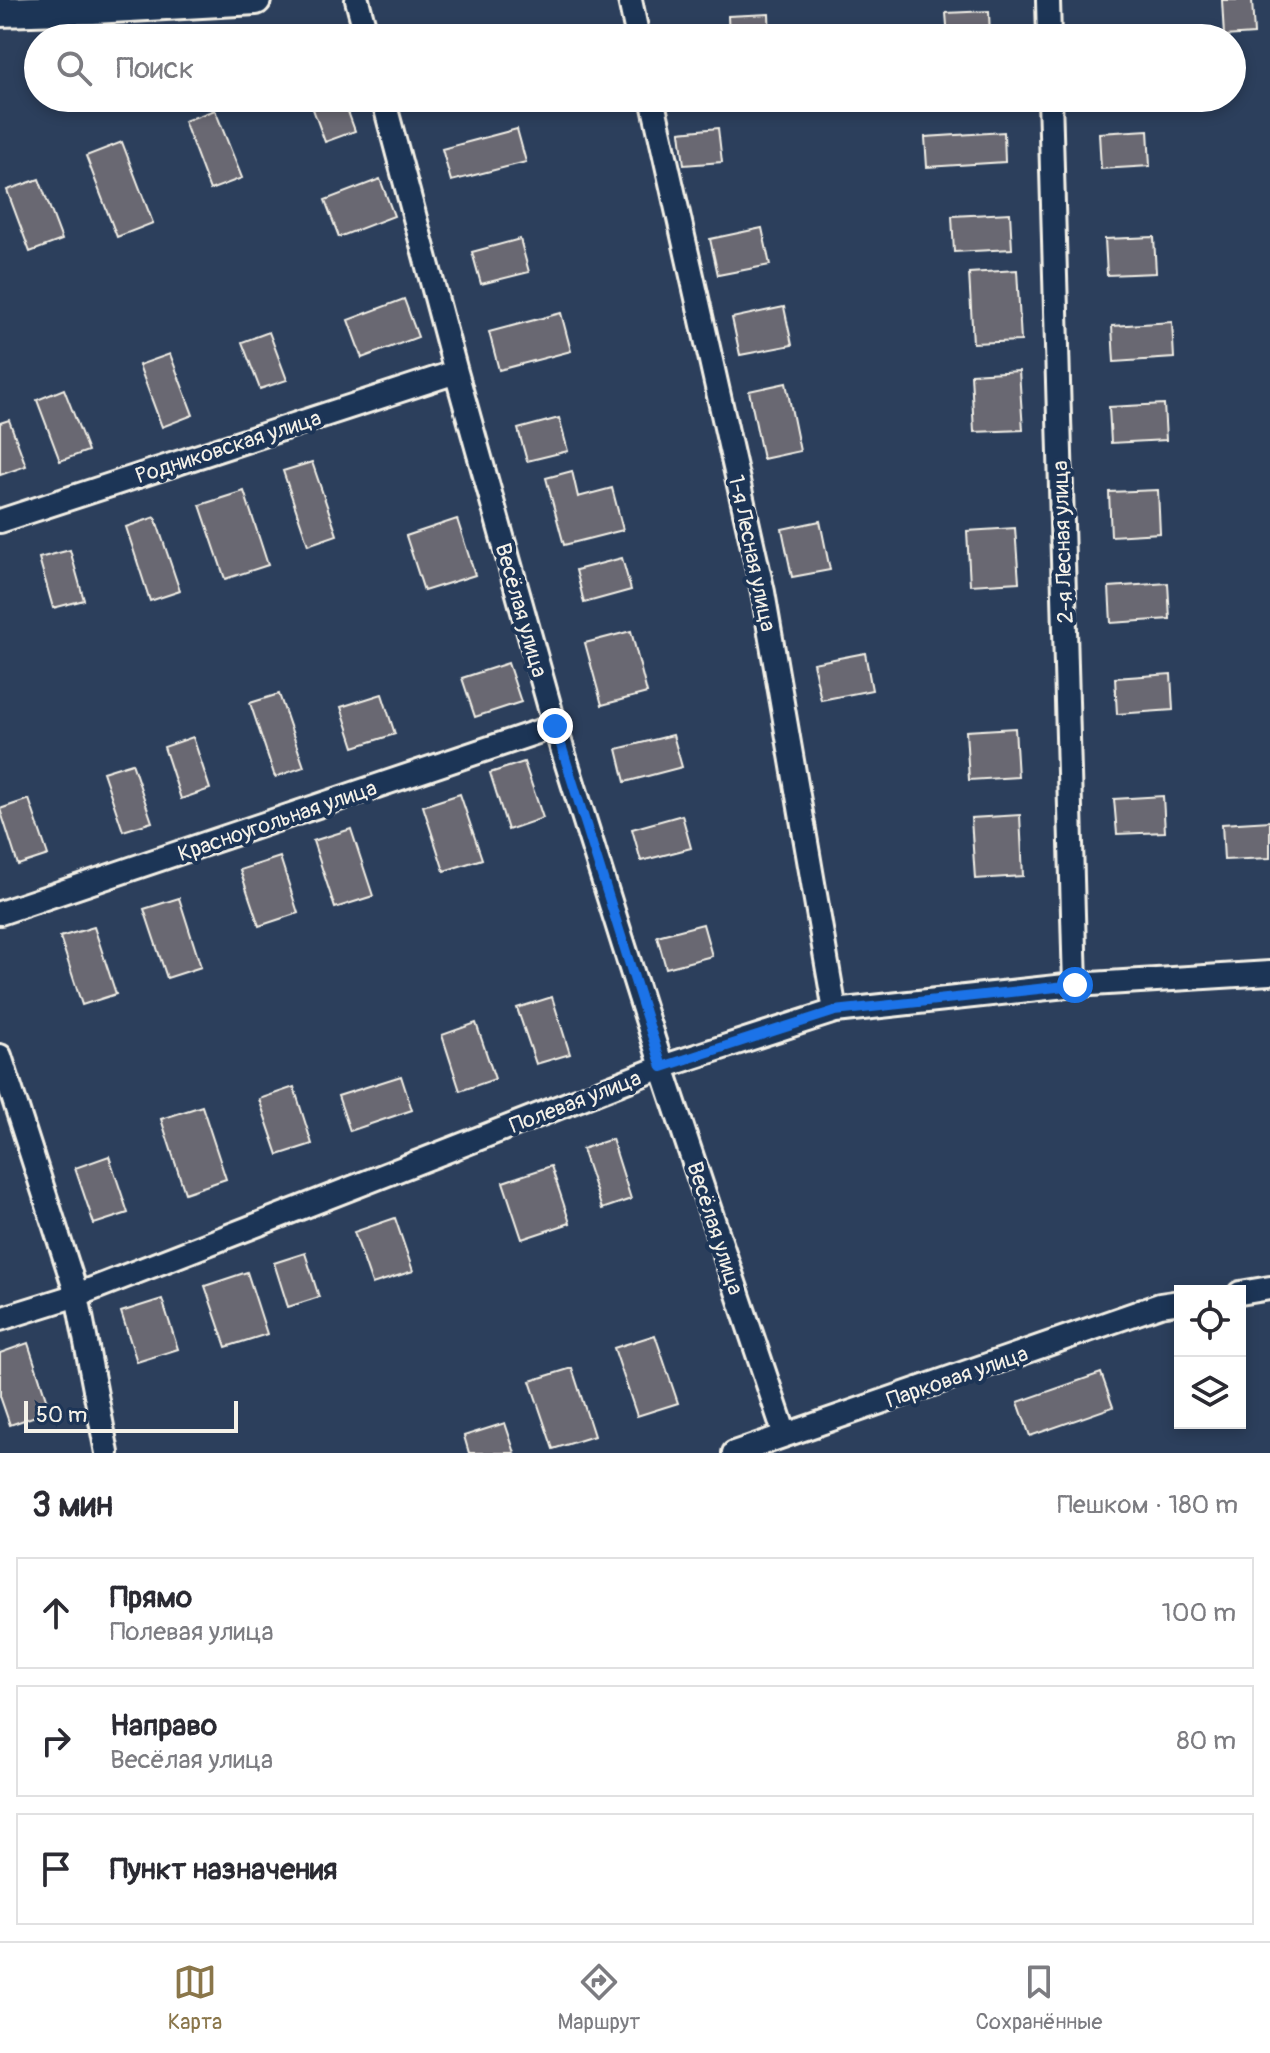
<!DOCTYPE html>
<html lang="ru">
<head>
<meta charset="utf-8">
<style>
  body { margin:0; font-family:Pangolin,sans-serif; background:#f7f7f7; color:#2b2b33 }
  .controls { position:absolute; right:24px; bottom:24px; display:grid; overflow:hidden; border-radius:0px; box-shadow:0 4px 12px #0003 }
  .controls button { width:72px; height:72px; display:grid; place-items:center; padding:0; border:0; border-bottom:2px solid #e1e1e2; background:#fff; color:#2b2b33; font:40px sans-serif }
  .scale { position:absolute; left:24px; bottom:20px; width:214px; box-sizing:border-box; padding-left:8px; border:4px solid #f4f1e8; border-top:0; font-size:22px; line-height:28px; white-space:nowrap; color:#f4f1e8; -webkit-text-stroke:6px #1d3557; paint-order:stroke }
  .stop { position:absolute; width:24px; height:24px; margin:-18px; border:6px solid #1a73e8; border-radius:50%; background:#fff }
  .stop.end { background:#1a73e8; border-color:#fff; box-shadow:0 2px 8px #0008 }
  .list { margin:0; padding:0; list-style:none }
  h2 { display:flex; justify-content:space-between; align-items:center; height:104px; margin:0; padding:0 32px; font-size:34px }
  h2 small { font-size:26px; font-weight:400; color:#7c7c81 }
  .list li { display:grid; grid-template-columns:52px 1fr auto; gap:24px; align-items:center; box-sizing:border-box; height:112px; margin:0 16px 16px; padding:0 16px; border:2px solid #e1e1e2; border-radius:0px }
  .list b { display:block; font-size:30px; white-space:nowrap }
  .list p { margin:0; font-size:26px; white-space:nowrap; color:#7c7c81 }
  .list em { font-size:26px; font-style:normal; color:#7c7c81 }
  .icon { flex:none; width:44px; height:44px; fill:none; stroke:currentColor; stroke-width:2; stroke-linecap:round; stroke-linejoin:round }
  .map { position:relative; flex:none; width:1270px; height:1453px; overflow:hidden }
  .search { position:absolute; background:#fff; box-shadow:0 4px 12px #0003; left:24px; right:24px; top:24px; height:88px; display:flex; align-items:center; gap:20px; box-sizing:border-box; padding:0 28px; border-radius:44px; color:#7c7c81; font-size:30px }
  .sheet { height:488px; background:#fff }
  nav { display:flex; justify-content:space-around; align-items:center; box-sizing:border-box; height:112px; border-top:2px solid #e1e1e2; background:#fff; font-size:22px; color:#7c7c81 }
  nav a { display:grid; justify-items:center; gap:4px }
  nav .on { color:#8a764a }
  .map>svg:first-child { display:block }
</style>
</head>
<body>
<div class="map">
<svg width="1270" height="1453" viewBox="0 0 1270 1453">
  <rect width="100%" height="100%" fill="#2c3f5c"/>
  <filter id="ink" filterUnits="userSpaceOnUse"><feTurbulence type="fractalNoise" baseFrequency=".0125" numOctaves="2"/><feDisplacementMap in="SourceGraphic" scale="16" xChannelSelector="R" yChannelSelector="G"/><feConvolveMatrix kernelMatrix="1 2 1 2 8 2 1 2 1" color-interpolation-filters="sRGB"/></filter>
  <g filter="url(#ink)">
    <path fill="#696872" stroke="#f4f1e8" stroke-width="2" d="M1222 0H1252L1254 34 1224 36Z
      M989 11 990 38H948L946 13Z
      M769 14 770 38H729L728 16Z
      M1131 29 1132 38H1083L1082 32Z
      M309 98H343L355 131 325 142Z
      M215 110 242 178 210 190 184 121Z
      M718 128 722 162 684 165 680 132Z
      M517 129 526 162 451 181 442 149Z
      M1148 130 1150 166 1101 169 1099 133Z
      M1004 132 1005 162 927 167 925 137Z
      M122 142 153 223 117 237 86 156Z
      M39 179 62 240 30 252 7 190Z
      M380 179 394 216 339 237 325 200Z
      M1010 213 1012 249 954 252 952 216Z
      M762 228 770 265 718 275 710 239Z
      M1154 237 1156 273 1107 275 1105 239Z
      M520 239 529 272 481 284 472 252Z
      M1017 270 1021 341 973 343 969 273Z
      M404 299 418 337 362 358 348 320Z
      M784 307 792 345 740 355 732 318Z
      M561 313 571 351 499 370 489 332Z
      M1172 322 1174 358 1114 362 1112 326Z
      M269 332 287 380 260 389 242 342Z
      M170 354 193 415 162 427 139 365Z
      M1019 371 1023 430 974 432 971 374Z
      M786 383 800 451 763 459 749 391Z
      M64 389 88 451 60 461 37 400Z
      M1164 404 1166 440 1111 443 1109 407Z
      M559 418 568 451 527 461 518 429Z
      M9 420 26 466 0 475V423Z
      M312 462 337 535 308 545 283 471Z
      M572 471 578 497 612 488 623 530 564 545 546 478Z
      M1158 490 1160 533 1111 536 1109 492Z
      M244 491 268 565 225 579 200 505Z
      M155 517 180 591 150 601 126 527Z
      M457 519 475 575 424 591 406 536Z
      M820 521 830 570 792 577 782 529Z
      M1015 528 1019 582 970 585 967 531Z
      M70 550 84 600 53 608 39 558Z
      M622 558 631 590 584 603 576 570Z
      M1168 583 1170 619 1111 623 1109 587Z
      M631 631 647 693 602 705 585 643Z
      M865 653 872 690 821 700 813 663Z
      M508 663 521 702 475 717 462 678Z
      M1171 674 1173 710 1117 714 1115 678Z
      M279 694 304 767 275 777 250 703Z
      M382 694 395 734 354 747 341 707Z
      M1015 728 1018 777 969 780 966 731Z
      M673 735 682 767 625 782 617 749Z
      M193 737 210 789 181 799 164 747Z
      M524 762 543 818 508 830 490 773Z
      M132 763 152 822 123 831 103 772Z
      M460 794 482 859 444 871 423 806Z
      M1163 796 1165 832 1117 834 1114 799Z
      M29 799 48 855 18 865 0 809Z
      M682 815 691 848 641 861 632 829Z
      M1020 815 1023 876 975 879 971 818Z
      M1270 821V858L1224 860 1222 824Z
      M351 829 373 896 335 908 313 841Z
      M280 857 298 913 259 926 240 870Z
      M179 898 201 967 167 978 144 909Z
      M703 924 712 956 666 968 657 936Z
      M94 927 116 994 82 1005 60 937Z
      M552 997 570 1054 536 1064 517 1008Z
      M476 1023 495 1079 460 1091 442 1035Z
      M401 1076 412 1110 350 1131 338 1096Z
      M294 1087 312 1144 278 1155 259 1099Z
      M202 1106 226 1179 185 1193 161 1119Z
      M612 1139 631 1199 602 1209 582 1149Z
      M109 1156 128 1213 94 1224 75 1168Z
      M551 1166 570 1223 522 1239 503 1182Z
      M395 1218 413 1271 372 1284 354 1232Z
      M305 1253 319 1297 288 1307 274 1263Z
      M247 1272 267 1334 226 1347 205 1286Z
      M162 1299 178 1349 137 1362 121 1312Z
      M655 1335 678 1403 637 1416 614 1348Z
      M28 1343 50 1411 10 1425 0 1396V1353Z
      M572 1368 594 1436 553 1449 530 1381Z
      M1101 1373 1113 1407 1030 1436 1018 1402Z
      M505 1423 515 1453H469L464 1436Z"/>
    <g fill="none" stroke-linecap="round" stroke-linejoin="round">
      <g stroke="#f4f1e8" stroke-width="28">
        <path id="minor" d="M357 0 367 38
          M630 0 638 38
          M1048 0 1049 38
          M383 98 456 372 555 726 662 1067 785 1435
          M652 98 763 592 835 1011
          M1050 98 1075 985
          M0 521 456 372
          M0 913 555 726
          M0 1056 77 1295 107 1453
          M1240 1293 1270 1288
          M0 1319 77 1295 662 1067 835 1011 1075 985 1270 973
          M734 1453 1160 1305 1180 1302"/>
      </g>
      <g stroke="#f4f1e8" stroke-width="34">
        <path id="tertiary" d="M0 12 93 9 256 0"/>
      </g>
      <use href="#minor" stroke="#1d3557" stroke-width="22"/>
      <use href="#tertiary" stroke="#1d3557" stroke-width="28"/>
    </g>
  </g>
  <g fill="none" stroke-linecap="round" stroke-linejoin="round" filter="url(#ink)">
    <path stroke="#1a73e8" stroke-width="10" d="M555 726 662 1067 835 1011 1075 985"/>
  </g>
  <g text-anchor="middle" stroke-width="8" stroke-linejoin="round" paint-order="stroke">
    <g font-size="22" fill="#f4f1e8" stroke="#1d3557">
      <text transform="translate(228 446) rotate(-18)" y="8">Родниковская улица</text>
      <text transform="translate(1062 542) rotate(-92)" y="8">2-я Лесная улица</text>
      <text transform="translate(753 553) rotate(78)" y="8">1-я Лесная улица</text>
      <text transform="translate(522 610) rotate(74)" y="8">Весёлая улица</text>
      <text transform="translate(277 820) rotate(-19)" y="8">Красноугольная улица</text>
      <text transform="translate(575 1101) rotate(-21)" y="8">Полевая улица</text>
      <text transform="translate(716 1228) rotate(72)" y="8">Весёлая улица</text>
      <text transform="translate(957 1376) rotate(-19)" y="8">Парковая улица</text>
    </g>
  </g>
</svg>
<div class="controls">
<button><svg class="icon" aria-label="locate" viewBox="0 0 24 24"><circle cx="12" cy="12" r="6"/><path d="M12 2v4M12 18v4M2 12h4M18 12h4"/></svg></button>
<button><svg class="icon" aria-label="layers" viewBox="0 0 24 24"><path d="M12 4l9 5-9 5-9-5zM3 14l9 5 9-5"/></svg></button>
</div>
<div class="scale">50 m</div>
<div class="stop" style="left:1075px;top:985px"></div>
<div class="stop end" style="left:555px;top:726px"></div>
<div class="search"><svg class="icon" aria-label="search" viewBox="0 0 24 24"><circle cx="10" cy="10" r="6"/><path d="M15 15l6 6"/></svg>Поиск</div>
</div>
<section class="sheet">
<h2>3 мин<small>Пешком · 180 m</small></h2>
<ul class="list">
<li><svg class="icon" aria-label="ahead" viewBox="0 0 24 24"><path d="M12 20V5M6 11l6-6 6 6"/></svg><div><b>Прямо</b><p>Полевая улица</p></div><em>100 m</em></li>
<li><svg class="icon" aria-label="right" viewBox="0 0 24 24"><path d="M7 20v-9h11M14 6l5 5-5 5"/></svg><div><b>Направо</b><p>Весёлая улица</p></div><em>80 m</em></li>
<li><svg class="icon" aria-label="arrive" viewBox="0 0 24 24"><path d="M6 21V4h12l-3 4 3 4H6"/></svg><div><b>Пункт назначения</b></div></li>
</ul>
</section>
<nav>
<a class="on"><svg class="icon" aria-label="map" viewBox="0 0 24 24"><path d="M3 6l6-2 6 2 6-2v14l-6 2-6-2-6 2zM9 4v14M15 6v14"/></svg>Карта</a>
<a><svg class="icon" aria-label="directions" viewBox="0 0 24 24"><path d="M12 3l9 9-9 9-9-9zM9 14v-3h6M13 9l2 2-2 2"/></svg>Маршрут</a>
<a><svg class="icon" aria-label="saved" viewBox="0 0 24 24"><path d="M7 4h10v16l-5-4-5 4z"/></svg>Сохранённые</a>
</nav>
</body>
</html>
